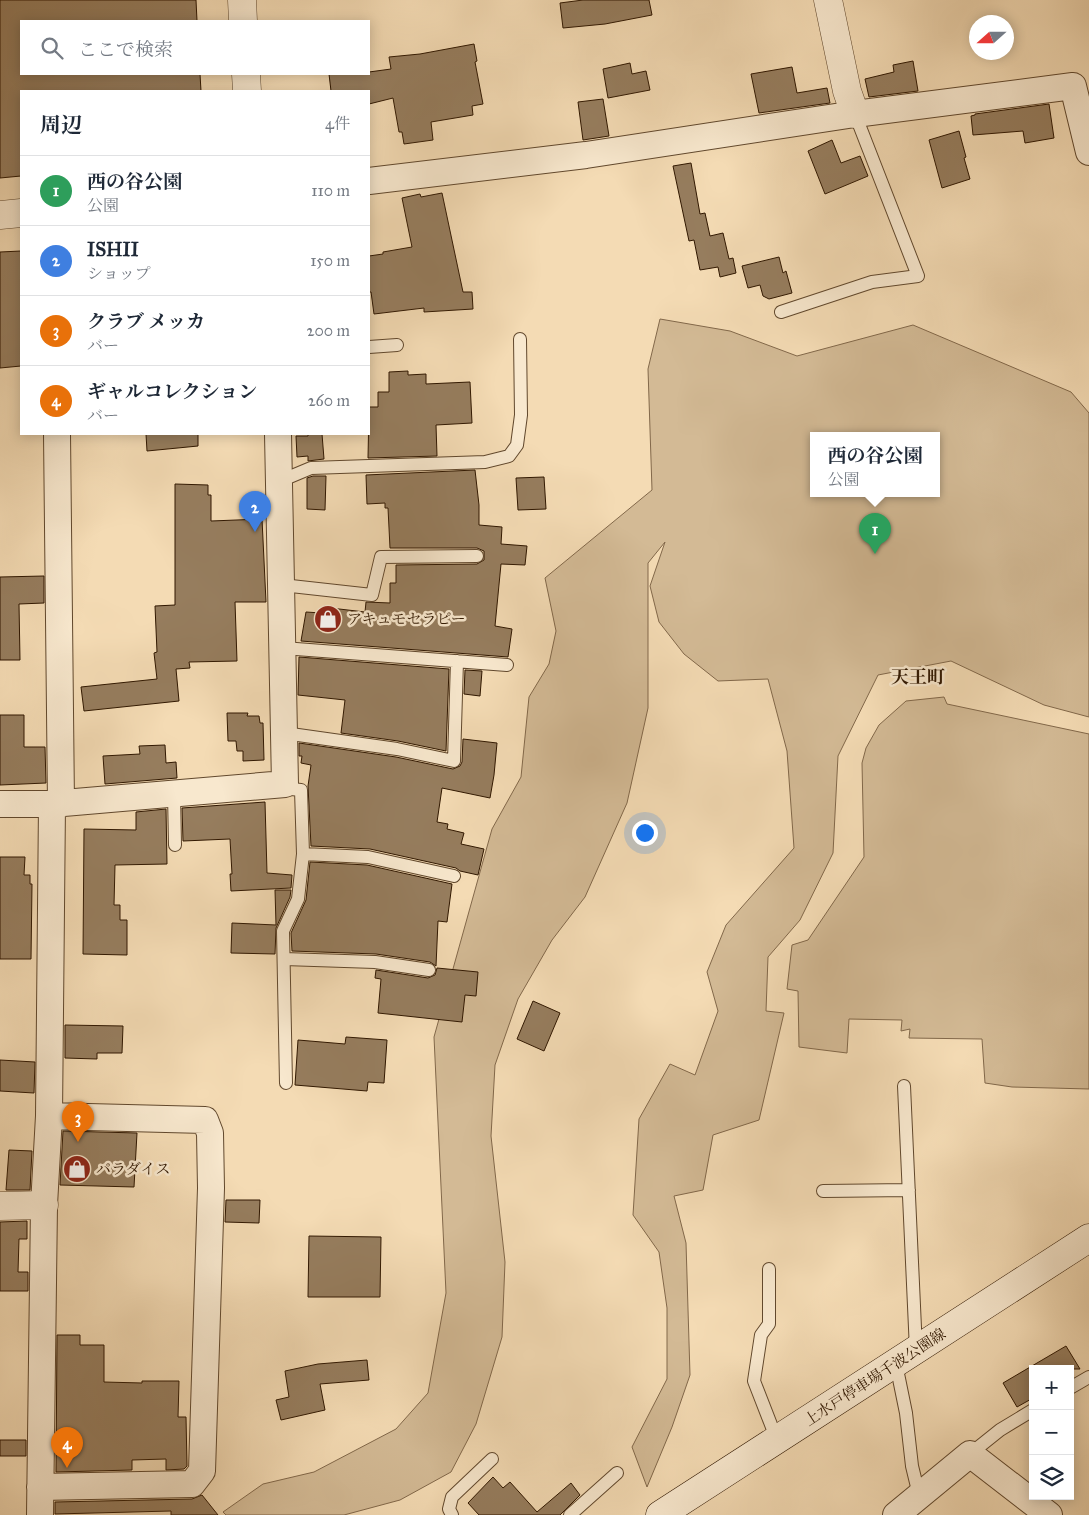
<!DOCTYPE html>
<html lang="ja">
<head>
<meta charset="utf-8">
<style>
  body { margin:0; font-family:"IM FELL Great Primer","Noto Serif JP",serif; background:#f2f2f3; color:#1f2937 }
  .controls { position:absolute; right:15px; bottom:15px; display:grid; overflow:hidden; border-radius:0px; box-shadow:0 2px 12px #0003 }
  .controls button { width:45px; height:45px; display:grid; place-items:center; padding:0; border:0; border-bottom:1px solid #e0e1e3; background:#fff; color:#1f2937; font:25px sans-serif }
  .compass { position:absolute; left:969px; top:15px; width:45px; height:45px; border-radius:50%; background:#fff; box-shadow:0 2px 12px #0003; rotate:249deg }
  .you { position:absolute; left:644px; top:832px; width:18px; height:18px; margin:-12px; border:4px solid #fff; border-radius:50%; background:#1a73e8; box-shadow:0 0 0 8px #1a73e833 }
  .badge { display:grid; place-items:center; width:32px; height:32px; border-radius:50%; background:#b45309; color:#fff; font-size:16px; font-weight:700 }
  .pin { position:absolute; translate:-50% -41px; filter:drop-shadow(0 1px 2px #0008) }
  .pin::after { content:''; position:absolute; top:26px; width:18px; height:15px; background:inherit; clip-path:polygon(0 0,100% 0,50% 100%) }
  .popup { position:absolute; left:810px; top:432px; width:130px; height:65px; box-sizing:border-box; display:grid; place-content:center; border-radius:0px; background:#fff; filter:drop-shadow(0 1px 4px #0005); font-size:16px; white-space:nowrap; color:#747a83 }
  .popup b { font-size:19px; color:#1f2937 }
  .popup::after { content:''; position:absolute; left:50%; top:100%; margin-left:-10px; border:10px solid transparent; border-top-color:#fff }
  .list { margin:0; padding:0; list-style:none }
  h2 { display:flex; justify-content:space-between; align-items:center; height:65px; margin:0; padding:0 20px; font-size:21px }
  h2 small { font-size:16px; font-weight:400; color:#747a83 }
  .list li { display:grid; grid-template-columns:32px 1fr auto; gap:15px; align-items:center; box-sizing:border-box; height:70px; padding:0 20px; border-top:1px solid #e0e1e3 }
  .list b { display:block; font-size:19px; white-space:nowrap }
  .list p { margin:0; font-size:16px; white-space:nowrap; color:#747a83 }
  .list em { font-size:16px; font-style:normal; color:#747a83 }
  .icon { flex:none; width:28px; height:28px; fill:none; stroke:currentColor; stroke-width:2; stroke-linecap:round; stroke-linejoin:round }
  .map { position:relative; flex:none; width:1089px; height:1515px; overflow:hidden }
  .search { position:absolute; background:#fff; box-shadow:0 2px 12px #0003; left:20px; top:20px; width:350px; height:55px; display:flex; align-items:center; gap:12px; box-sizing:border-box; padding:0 18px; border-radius:0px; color:#747a83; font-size:19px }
  .panel { position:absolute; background:#fff; box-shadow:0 2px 12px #0003; left:20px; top:90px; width:350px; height:345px; border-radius:0px }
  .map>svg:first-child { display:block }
</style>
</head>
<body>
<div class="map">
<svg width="1089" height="1515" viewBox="0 0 1089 1515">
  <rect width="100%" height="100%" fill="#f4dbb4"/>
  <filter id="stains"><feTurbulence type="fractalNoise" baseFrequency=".004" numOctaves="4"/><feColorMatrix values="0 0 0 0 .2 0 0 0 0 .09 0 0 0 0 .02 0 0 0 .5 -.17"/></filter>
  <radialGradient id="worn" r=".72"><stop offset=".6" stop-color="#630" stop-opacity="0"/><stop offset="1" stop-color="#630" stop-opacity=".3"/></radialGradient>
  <path fill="#d3ba95" stroke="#82684a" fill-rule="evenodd" d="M660 319 730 331 797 356 913 325 1071 392 1089 413V717L1044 705 951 661 878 675 838 756 833 853 800 920 768 957 766 1011 784 1013 759 1120 713 1135 703 1190 674 1196 686 1243 690 1375 672 1427 647 1487 632 1447 667 1379V1308L659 1252 633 1215 639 1119 670 1064 695 1075 718 1011 707 972 726 925 794 848 787 751 768 679 718 681 684 654 659 622 650 586 665 542 648 563V708L627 803 585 897 552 940 518 999 495 1065 491 1136 505 1262 502 1337 476 1424 451 1472 400 1500 344 1515H226L223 1512 263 1484 314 1472 396 1429 428 1393 446 1293 434 1037 492 829 521 777 529 697 549 664 556 631 545 578 652 490 648 369ZM814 435H936V493H814Z
    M944 697 947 704 1089 734V1089L1012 1087 985 1083 982 1039 909 1038 910 1029 901 1031 902 1020 849 1019 847 1053 799 1047 798 991 787 989 792 945 808 940 864 857 862 763 866 748 879 725 906 701Z"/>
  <path fill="#967d5e" stroke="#301700" d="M0 0H196L197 21H21V74H200L201 91H21V176L0 178Z
    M583 0H649L652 15 605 24 563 28 560 3Z
    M474 44 477 61 475 62 483 104 472 106 473 115 431 122 433 140 404 144 402 132H399L393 98 369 104V91H331L329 74H369V72L391 69 389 57 420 54Z
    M913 61 918 91 869 97 865 79 894 72 893 65Z
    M630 63 632 74 646 71 650 90 608 98 603 69Z
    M792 67 797 93 827 88 830 103 759 113 751 74Z
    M603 99 609 136 583 140 578 102Z
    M1049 104 1054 138 1025 143 1023 131 973 135 971 116 975 115V114Z
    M959 131 966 157 964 158 970 179 942 188 929 140Z
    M832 140 841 163 860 156 868 176 825 194 808 151Z
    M691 163 700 214 705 213 710 236 723 233 729 259 733 258 736 273 720 277 718 267 700 270 694 240 689 241 673 166Z
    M442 193 463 292H472L473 309 424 312V308L374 314 371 292H369V256L383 254V252L412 247 402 198 420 194 421 197Z
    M21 251V366L0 368V252Z
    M779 257 783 273 786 271 792 293 769 299 763 296 760 285 748 288 742 266Z
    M408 371V375L426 374V384L470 382 472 423 436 425 437 456 368 458 369 407H378V392H389V372Z
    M146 434H198V446L147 451Z
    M308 434H322L324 459 308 461V456L297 457 296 436H308Z
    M475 470 479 505V525L502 527 501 544 527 546 525 565 501 564 495 626 512 629 508 657 301 641 306 612 321 613 322 607 365 612 366 602 390 603V583H396V565L477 564 484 560V551L477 548H390L388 508H385V503L367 504 366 475Z
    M313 476H326L325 510 307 509V478Z
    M544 477 546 509 518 510 516 478Z
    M175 484 208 485V495H211V521L262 519 266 602H235L237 661 189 662 190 668 176 669 179 701 84 711 81 687 157 679 154 653 157 652 155 606 175 605Z
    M44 576V603L19 604 20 660H0V577Z
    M299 657 449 669 446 751 398 741 341 733 345 700 298 695Z
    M465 670 482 671 480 696 464 694Z
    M227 713H248L247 716H259L260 723H263L264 760 243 761V751H237L236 741H228Z
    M0 715H24V747H45L46 783 0 785Z
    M463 739 497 743 494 775 490 798 442 788 437 822 448 824 447 829 464 833 461 844 484 849 478 875 460 871 456 868 370 849 311 846 308 786 311 765 301 763 302 756H299V743L396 757 453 769 460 766 462 762Z
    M165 745 166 763 176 762 177 778 105 784 103 756 140 754 139 746Z
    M265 802 267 873 292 875 291 888 231 891 230 874H232L230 839 183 841 182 808Z
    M166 809 167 864 115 865 114 905H120V920H127V955L83 954 84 829 136 830V812Z
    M0 857H25L24 875H30V884H32L31 959H0Z
    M310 862 367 865 452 884 447 922 438 921 436 966 430 962 376 954 292 951 291 933 306 900Z
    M275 890H291L290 897 276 928 275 954 231 953 232 923 276 925Z
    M437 968 478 972 476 996 465 995 462 1022 378 1013 381 979 375 978 376 970 428 978 435 975Z
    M533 1001 560 1013 544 1051 517 1039Z
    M65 1025 123 1026 122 1053H97V1059L65 1058Z
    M346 1037 387 1040 384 1083 368 1082 367 1091 295 1085 298 1040 345 1044Z
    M0 1060 35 1062 34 1093 0 1091Z
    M63 1131 137 1133 134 1187 60 1185Z
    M9 1150 32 1151 30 1190H6Z
    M226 1200H260L259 1223 225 1222Z
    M27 1221V1239H19L18 1272H28V1291H0V1222Z
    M309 1236 381 1237 380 1297H308Z
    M57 1335H80V1345H104V1382L142 1383V1381H179L178 1417H186L187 1466 184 1469 166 1470V1459L132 1460V1470L56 1472Z
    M1066 1346 1080 1369H1033V1398L1017 1407 1003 1383Z
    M367 1360 369 1380 320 1384 325 1410 281 1420 276 1400 289 1397 285 1371 318 1364Z
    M0 1440H26V1456H0Z
    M493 1477 503 1488 510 1482 537 1512 571 1483 580 1495 560 1515H479L468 1503Z
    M202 1495 218 1515H171V1511L55 1514V1502L192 1499Z"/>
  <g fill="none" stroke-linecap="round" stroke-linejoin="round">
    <g stroke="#61482d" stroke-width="14">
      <path id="service" d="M781 312 872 282 918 276 855 114
        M369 347 397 345
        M280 481 311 468 485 462 509 456 517 445 521 415 520 339
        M282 585 372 595 381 557 477 556
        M283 648 507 665
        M284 733 397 749 454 761 457 661
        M285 784 291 789 301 790 303 854 368 857 454 876
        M174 794 175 845
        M284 959 375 962 429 970
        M286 1083 283 931 298 899 303 854
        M904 1086 916 1350
        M823 1191 909 1190
        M769 1269V1324L761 1335 754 1381 777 1440
        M896 1364 906 1413 912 1466 919 1495
        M1070 1388 1089 1377
        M970 1454 1000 1430 1033 1410
        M452 1515 449 1509 452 1497 492 1459
        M570 1515 617 1473"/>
    </g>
    <g stroke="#61482d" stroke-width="28">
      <path id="minor" d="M369 181 586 155 855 114 1073 86 1089 152
        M57 434 61 804
        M0 804H52L285 784 278 434
        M40 1487 192 1484 202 1471 211 1188 210 1133 205 1120 49 1116
        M40 1515 44 1205 49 1116 52 804
        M896 1515 970 1454 1049 1515"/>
    </g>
    <g stroke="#61482d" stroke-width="29">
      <path id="tertiary" d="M242 0 243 21
        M828 0 847 91 855 114
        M246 74 247 91
        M0 215 21 213
        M0 1206 44 1205"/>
    </g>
    <g stroke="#301700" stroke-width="29">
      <path id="secondary" d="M660 1515 1089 1238"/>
    </g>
    <use href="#service" stroke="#f8e8ce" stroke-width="12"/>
    <use href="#minor" stroke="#f8e8ce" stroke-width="26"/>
    <use href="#tertiary" stroke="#f8e8ce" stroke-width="28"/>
    <use href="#secondary" stroke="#f8e8ce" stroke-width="28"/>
  </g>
  <defs>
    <g id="shop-disc" transform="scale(1.4375)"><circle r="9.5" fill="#8f2418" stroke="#f8e8ce"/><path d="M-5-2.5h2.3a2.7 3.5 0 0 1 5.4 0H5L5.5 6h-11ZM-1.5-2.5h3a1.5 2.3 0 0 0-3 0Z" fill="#fff"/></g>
  </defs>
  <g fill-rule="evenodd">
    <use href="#shop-disc" x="328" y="619"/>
    <use href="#shop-disc" x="77" y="1169"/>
  </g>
  <g text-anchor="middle" stroke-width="5" stroke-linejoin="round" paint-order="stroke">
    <g font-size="15" fill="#301700" stroke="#f8e8ce" text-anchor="start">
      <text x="347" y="624">アキュモセラピー</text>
      <text x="96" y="1174">パラダイス</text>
    </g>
    <g font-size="15" fill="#301700" stroke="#f8e8ce">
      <text transform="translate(875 1377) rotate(-33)" y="5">上水戸停車場千波公園線</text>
    </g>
    <g font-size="18" font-weight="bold" fill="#301700" stroke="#f8e8ce">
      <text x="918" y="683">天王町</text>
    </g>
  </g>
  <rect width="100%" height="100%" filter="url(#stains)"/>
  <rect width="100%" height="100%" fill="url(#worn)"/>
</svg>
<div class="controls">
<button>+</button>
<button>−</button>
<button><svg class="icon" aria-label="layers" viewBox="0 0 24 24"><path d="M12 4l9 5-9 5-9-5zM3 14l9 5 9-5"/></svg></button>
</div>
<svg class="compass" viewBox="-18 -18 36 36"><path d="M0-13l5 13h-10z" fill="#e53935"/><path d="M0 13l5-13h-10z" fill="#747a83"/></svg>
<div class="you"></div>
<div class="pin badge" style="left:875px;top:554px;background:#2e9e5b">1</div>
<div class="popup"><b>西の谷公園</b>公園</div>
<div class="pin badge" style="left:255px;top:532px;background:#3f7fe0">2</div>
<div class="pin badge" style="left:78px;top:1142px;background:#e8710a">3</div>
<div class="pin badge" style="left:67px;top:1468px;background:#e8710a">4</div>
<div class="search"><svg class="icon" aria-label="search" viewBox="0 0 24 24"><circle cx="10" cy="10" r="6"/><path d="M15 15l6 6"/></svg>ここで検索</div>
<section class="panel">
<h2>周辺<small>4件</small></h2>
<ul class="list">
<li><span class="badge" style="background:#2e9e5b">1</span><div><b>西の谷公園</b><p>公園</p></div><em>110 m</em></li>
<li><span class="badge" style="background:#3f7fe0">2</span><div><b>ISHII</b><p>ショップ</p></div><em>150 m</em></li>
<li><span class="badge" style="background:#e8710a">3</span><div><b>クラブ メッカ</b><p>バー</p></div><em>200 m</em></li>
<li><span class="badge" style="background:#e8710a">4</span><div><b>ギャルコレクション</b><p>バー</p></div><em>260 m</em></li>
</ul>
</section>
</div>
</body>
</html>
